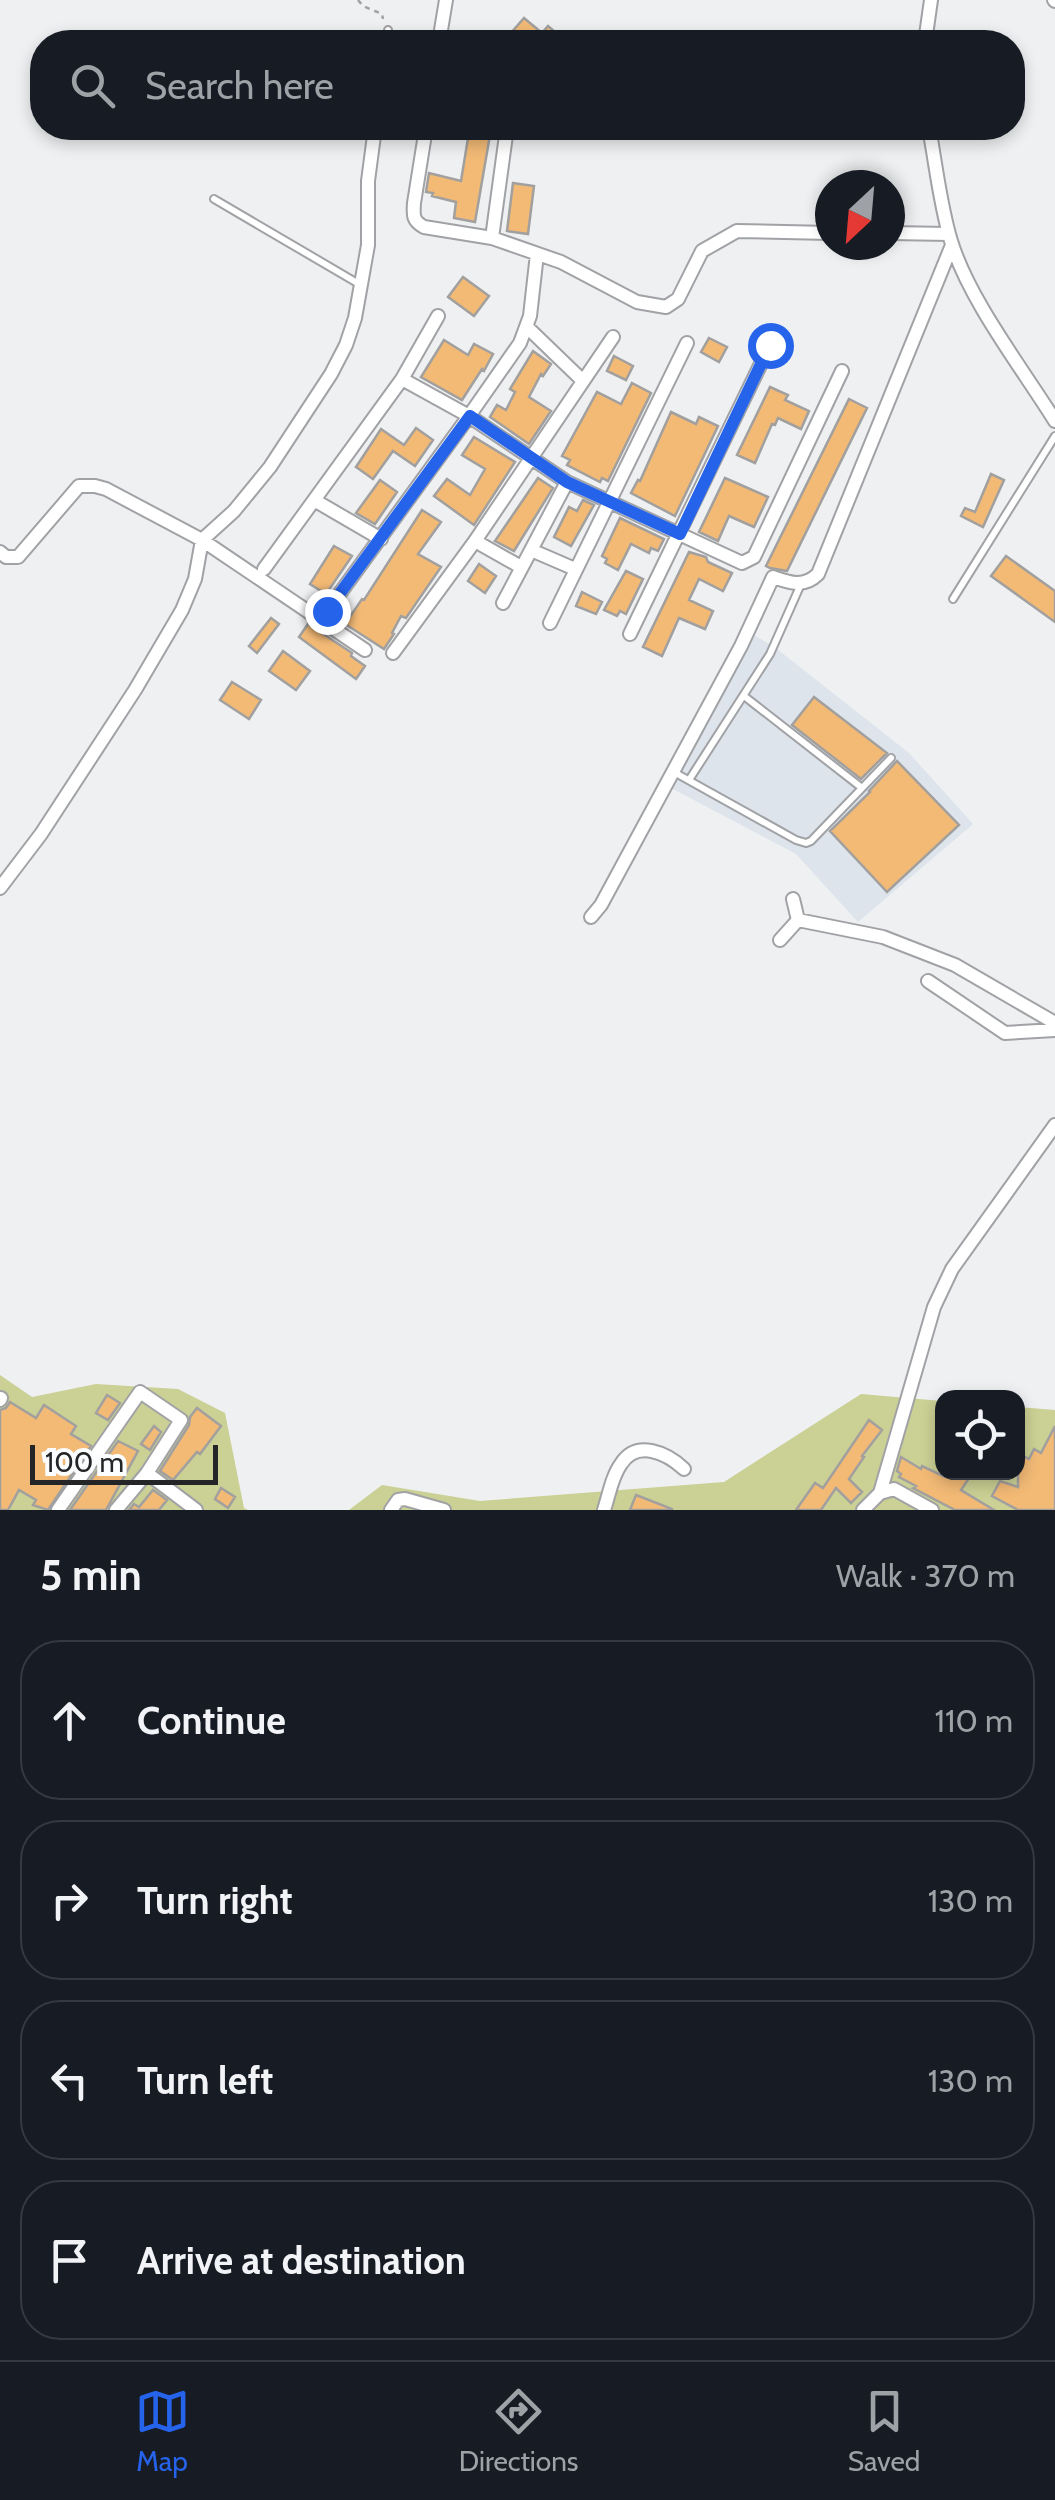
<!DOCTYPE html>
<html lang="en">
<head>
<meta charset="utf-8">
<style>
  body { margin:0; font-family:Cabin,sans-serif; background:#242831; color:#f1f3f6 }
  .controls { position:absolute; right:30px; bottom:30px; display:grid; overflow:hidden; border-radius:20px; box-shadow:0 5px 15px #0003 }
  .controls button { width:90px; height:90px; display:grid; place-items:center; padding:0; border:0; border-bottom:2px solid #363941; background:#171b24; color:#f1f3f6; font:50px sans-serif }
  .compass { position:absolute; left:815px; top:170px; width:90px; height:90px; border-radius:50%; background:#171b24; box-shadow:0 5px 15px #0003; rotate:206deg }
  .scale { position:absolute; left:30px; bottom:25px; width:188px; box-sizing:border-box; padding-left:10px; border:5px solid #242526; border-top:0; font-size:28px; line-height:35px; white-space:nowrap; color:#242526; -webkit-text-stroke:8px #fbfdff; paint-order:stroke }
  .stop { position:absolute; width:30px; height:30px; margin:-22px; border:8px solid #2563eb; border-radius:50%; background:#fff }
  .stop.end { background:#2563eb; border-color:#fff; box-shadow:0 2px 10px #0008 }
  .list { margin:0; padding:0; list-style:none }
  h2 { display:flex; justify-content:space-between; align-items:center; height:130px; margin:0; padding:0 40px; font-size:42px }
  h2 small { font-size:32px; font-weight:400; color:#9ea1a6 }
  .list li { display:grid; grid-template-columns:65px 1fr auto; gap:30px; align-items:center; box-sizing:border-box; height:160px; margin:0 20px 20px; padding:0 20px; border:2px solid #363941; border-radius:40px }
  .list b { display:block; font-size:38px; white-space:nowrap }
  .list em { font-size:32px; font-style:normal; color:#9ea1a6 }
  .icon { flex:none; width:55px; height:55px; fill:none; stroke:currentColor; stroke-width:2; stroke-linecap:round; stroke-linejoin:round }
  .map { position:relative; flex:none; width:1055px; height:1510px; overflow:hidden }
  .search { position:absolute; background:#171b24; box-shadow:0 5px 15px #0003; left:30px; right:30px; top:30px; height:110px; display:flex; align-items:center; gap:25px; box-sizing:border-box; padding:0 35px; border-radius:40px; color:#9ea1a6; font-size:38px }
  .sheet { height:850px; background:#171b24 }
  nav { display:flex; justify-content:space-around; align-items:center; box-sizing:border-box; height:140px; border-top:2px solid #363941; background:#171b24; font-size:28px; color:#9ea1a6 }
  nav a { display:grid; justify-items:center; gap:5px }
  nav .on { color:#2563eb }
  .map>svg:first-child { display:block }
</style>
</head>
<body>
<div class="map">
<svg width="1055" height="1510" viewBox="0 0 1055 1510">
  <rect width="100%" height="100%" fill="#eef0f2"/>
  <path fill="#dde4ec" d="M751 633 777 649 909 753 973 824 858 922 796 854 671 788Z"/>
  <path fill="#cbd094" d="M0 1375 32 1397 96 1384 178 1389 225 1413 244 1508 248 1510H0Z
    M861 1394 942 1401V1472H1018V1407L1055 1410V1510H349L382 1485 480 1501 724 1482Z"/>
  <path fill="#f3ba76" stroke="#a2a09e" stroke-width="2.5" d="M524 18 542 33 548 26 561 37 556 42H503Z
    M469 132 490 135 475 222 454 218 456 202 432 196 433 193 426 192 429 173 461 181Z
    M513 183 534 186 528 234 507 231Z
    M463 277 489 296 474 316 448 297Z
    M709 338 727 347 719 362 701 352Z
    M444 340 468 355 474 344 493 354 484 371 482 369 462 400 421 377Z
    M533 351 551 364 543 376 541 374 529 397 551 411 529 444 490 417 497 405 506 410 515 392 510 389Z
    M614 356 633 366 626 380 607 371Z
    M632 383 651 393 608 481 602 478 600 482 567 465 570 460 562 456 597 392 621 404Z
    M770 387 788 395 785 400 809 411 801 429 778 418 775 425 772 424 755 463 737 455Z
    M849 399 867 408 787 571 770 568 766 566Z
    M671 412 696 424 699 417 718 426 675 516 631 493 638 480 640 481Z
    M416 428 433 440 415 466 393 451 373 479 356 467 381 429 404 445Z
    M474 437 515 462 474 525 434 496 447 479 470 495 485 469 462 455Z
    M991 474 1004 480 983 527 961 516 965 508 975 512Z
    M538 478 553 488 514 551 495 541Z
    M725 478 768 497 754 527 729 516 718 541 699 532Z
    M380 480 397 492 375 524 356 513Z
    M583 500 594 505 571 546 554 537 569 507 577 511Z
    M422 510 441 522 418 554 441 567 406 618 401 616 392 633 394 634 384 649 345 624 362 599 364 600Z
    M620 518 664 539 658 551 651 548 649 553 631 544 618 570 605 563 607 559 602 556Z
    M334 546 352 556 326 594 310 584Z
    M689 552 706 557 708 562 732 573 723 591 699 579 689 600 713 611 705 629 679 618 662 656 643 647Z
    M1006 556 1055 591V622L991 576Z
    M479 564 496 576 485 593 468 581Z
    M626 571 643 579 626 614 620 611 617 616 604 610Z
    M582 592 602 602 596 614 576 606Z
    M271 618 279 624 257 653 249 646Z
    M308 624 352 653 351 656 365 666 356 679 299 637Z
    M283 651 310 671 296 690 269 671Z
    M232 682 261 700 249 719 220 700Z
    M814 697 887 753 861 779 792 725Z
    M897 761 959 825 887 892 830 831 870 792 869 791Z
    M107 1395 120 1403 108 1420 96 1413Z
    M10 1402 36 1418 44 1405 76 1426 71 1434 91 1446 48 1510 33 1505 36 1500 19 1490 8 1510H0V1410L6 1408Z
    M197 1408 221 1426 200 1454 197 1452 173 1480 160 1471 189 1425 190 1417Z
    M869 1420 882 1430 862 1456 864 1457 849 1479 862 1492 851 1503 836 1488 821 1510H796L815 1483 823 1488Z
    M154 1426 161 1432 150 1450 141 1444Z
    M1055 1426V1510H1018L992 1496 1000 1481 1018 1487V1453L1029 1459 1034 1449 1041 1453Z
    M118 1441 138 1451 106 1510H70Z
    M901 1457 921 1469 922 1466 945 1477 948 1472H973L961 1490 994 1510H955L913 1488 916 1486 899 1477 901 1474 897 1471Z
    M221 1488 235 1497 228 1508 215 1499Z
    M153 1490 167 1500 159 1510H129L134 1504 139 1507Z
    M636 1495 672 1509V1510H630Z"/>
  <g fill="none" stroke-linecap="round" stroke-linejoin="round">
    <g stroke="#a1a2a5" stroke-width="10">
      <path id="lane" d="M386 42 388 30
        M214 199 359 284
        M953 599 1055 436
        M744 696 862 788
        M672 771 796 840 806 843 811 841 891 758
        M689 780 770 654 801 584"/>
    </g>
    <g stroke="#a1a2a5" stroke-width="16">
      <path id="street" d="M1054 0 1055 1
        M152 42H200
        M439 42 446 0
        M925 42 931 0
        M426 128 414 203C413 216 413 221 424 227L492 238 561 262 637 302 666 307 678 299 702 251 737 231 830 233
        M929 128C936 165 940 205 951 241 969 300 1022 368 1055 421
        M890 233 949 234
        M492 238 507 128
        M527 327 583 381
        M402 379 438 316
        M314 500 381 539
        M475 541 521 567
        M531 550 575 569
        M0 552 6 557H18L79 486H95L106 489 202 540 365 650
        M264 569 402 379 469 416 567 482 742 563 754 557 842 371
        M503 603 567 482
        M327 611 469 416 520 343 530 316 537 254
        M550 623 687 343
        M630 634 770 345
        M393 653 475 541 613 337
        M0 888 41 834 135 690 182 610 195 579 202 540 234 511 270 467 331 374 346 345 355 318 368 245V181L375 128
        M793 899 798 920
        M591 917 601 905 741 646 773 577C790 583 804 588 818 574L952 245
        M780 940 798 920 883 937 955 965 1055 1023
        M928 981 1005 1033 1055 1030
        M0 1400 1 1398
        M147 1473 196 1510
        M880 1493 934 1307 952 1269 1055 1125
        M58 1510 140 1392 181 1420 147 1473 116 1510
        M391 1510 398 1500 405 1499 444 1510
        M604 1510C609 1495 612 1476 621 1464 637 1439 667 1453 684 1469
        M863 1510 880 1493 894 1489 932 1510"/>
    </g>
    <path stroke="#a0a2a3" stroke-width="2.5" stroke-dasharray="5 5" stroke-linecap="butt" d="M358 0 363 6 382 14 383 19"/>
    <use href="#lane" stroke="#fff" stroke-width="6"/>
    <use href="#street" stroke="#fff" stroke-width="12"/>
  </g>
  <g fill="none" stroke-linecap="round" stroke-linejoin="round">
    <path stroke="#2563eb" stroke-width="12" d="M327 611 470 416 567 482 680 534 770 345"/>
  </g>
</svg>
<div class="controls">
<button><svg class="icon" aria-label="locate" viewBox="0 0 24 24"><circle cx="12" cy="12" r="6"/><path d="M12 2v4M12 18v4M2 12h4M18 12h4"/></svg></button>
</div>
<svg class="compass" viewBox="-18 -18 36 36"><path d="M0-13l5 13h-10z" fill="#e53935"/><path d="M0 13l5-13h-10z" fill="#9ea1a6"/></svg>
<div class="scale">100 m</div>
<div class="stop" style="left:770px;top:345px"></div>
<div class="stop end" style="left:327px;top:611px"></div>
<div class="search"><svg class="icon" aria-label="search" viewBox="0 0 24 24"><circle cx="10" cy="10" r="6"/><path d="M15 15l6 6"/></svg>Search here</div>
</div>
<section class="sheet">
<h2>5 min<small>Walk · 370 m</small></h2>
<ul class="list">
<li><svg class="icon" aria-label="ahead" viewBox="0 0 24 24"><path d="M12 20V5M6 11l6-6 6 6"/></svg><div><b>Continue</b></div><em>110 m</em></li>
<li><svg class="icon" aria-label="right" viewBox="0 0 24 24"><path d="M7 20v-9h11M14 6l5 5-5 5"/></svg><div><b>Turn right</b></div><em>130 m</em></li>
<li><svg class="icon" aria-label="left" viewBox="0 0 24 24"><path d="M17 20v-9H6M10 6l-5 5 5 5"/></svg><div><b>Turn left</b></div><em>130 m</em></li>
<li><svg class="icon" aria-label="arrive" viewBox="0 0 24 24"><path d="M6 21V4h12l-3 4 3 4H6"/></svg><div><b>Arrive at destination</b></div></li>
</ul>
</section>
<nav>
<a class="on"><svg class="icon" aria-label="map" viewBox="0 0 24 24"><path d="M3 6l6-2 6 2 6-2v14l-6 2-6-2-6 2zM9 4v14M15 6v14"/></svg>Map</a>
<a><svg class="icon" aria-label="directions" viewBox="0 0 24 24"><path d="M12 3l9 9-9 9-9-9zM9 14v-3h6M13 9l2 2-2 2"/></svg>Directions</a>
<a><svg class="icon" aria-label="saved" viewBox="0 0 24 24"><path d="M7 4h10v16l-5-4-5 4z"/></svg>Saved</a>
</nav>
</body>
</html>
